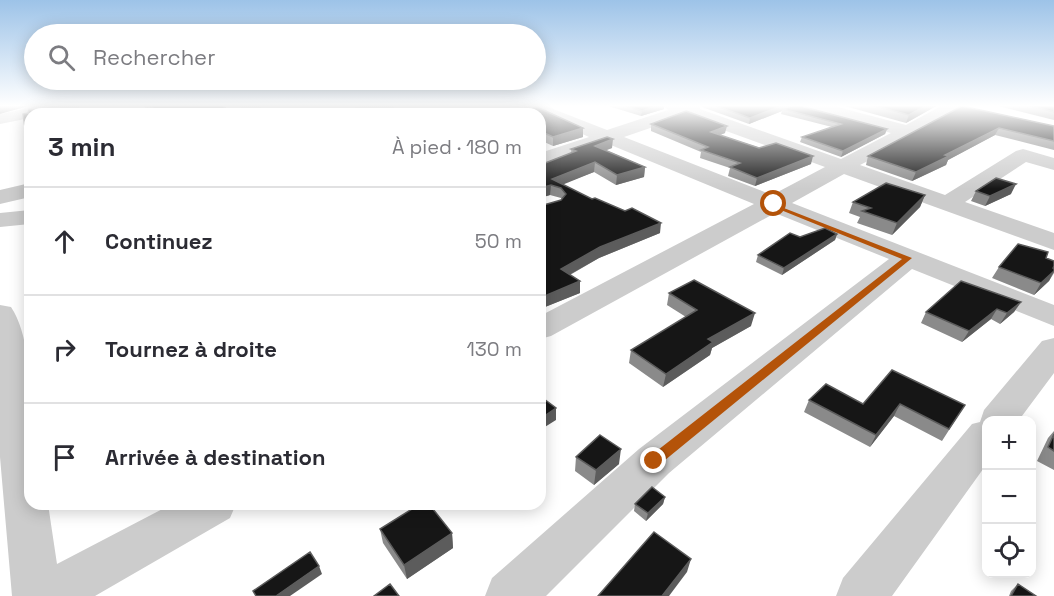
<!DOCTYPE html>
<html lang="fr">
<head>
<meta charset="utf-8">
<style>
  body { margin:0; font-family:"Space Grotesk",sans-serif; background:#f7f7f7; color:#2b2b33 }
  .controls { position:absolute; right:18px; bottom:18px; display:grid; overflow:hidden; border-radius:12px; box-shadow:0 3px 15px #0003 }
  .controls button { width:54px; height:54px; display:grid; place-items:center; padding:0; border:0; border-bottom:2px solid #e1e1e2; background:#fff; color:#2b2b33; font:30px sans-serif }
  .stop { position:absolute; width:18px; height:18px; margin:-14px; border:4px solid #b45309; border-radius:50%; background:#fff }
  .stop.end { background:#b45309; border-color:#fff; box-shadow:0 2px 6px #0008 }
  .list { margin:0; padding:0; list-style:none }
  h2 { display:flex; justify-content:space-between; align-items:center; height:78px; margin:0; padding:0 24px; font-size:26px }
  h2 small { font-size:20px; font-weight:400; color:#7c7c81 }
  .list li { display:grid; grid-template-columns:39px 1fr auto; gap:18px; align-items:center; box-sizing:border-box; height:108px; padding:0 24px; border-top:2px solid #e1e1e2 }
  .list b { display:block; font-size:22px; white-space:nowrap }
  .list em { font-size:20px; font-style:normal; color:#7c7c81 }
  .icon { flex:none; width:33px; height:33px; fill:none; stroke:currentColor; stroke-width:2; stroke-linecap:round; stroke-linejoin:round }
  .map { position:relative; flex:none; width:1054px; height:596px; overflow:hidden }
  .search { position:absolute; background:#fff; box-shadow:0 3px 15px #0003; left:24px; top:24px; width:522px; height:66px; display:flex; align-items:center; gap:15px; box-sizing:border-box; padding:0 21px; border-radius:33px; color:#7c7c81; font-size:22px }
  .panel { position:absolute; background:#fff; box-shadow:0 3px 15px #0003; left:24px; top:108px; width:522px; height:402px; border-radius:18px }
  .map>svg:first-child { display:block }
</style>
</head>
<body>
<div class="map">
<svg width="1054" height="596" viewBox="0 0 1054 596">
  <rect width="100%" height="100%" fill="#fff"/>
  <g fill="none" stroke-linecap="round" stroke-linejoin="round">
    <path fill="#ccc" fill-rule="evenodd" d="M43 105H80L78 109 52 114H30V118L0 124V114Z
      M238 105H258L268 114H248Z
      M365 105H395L393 109 372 114H343L346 110Z
      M519 105H543L607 130 668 110 663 105H700V109L841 159 891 133 803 109 801 105H830L906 125 943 105H965L917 136 860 165 945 195 1016 151 1023 149 1054 158V170L1026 162 965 202 1054 233V250L844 174 792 203 1054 305V326L912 269 669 473 546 596H485L492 578 639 449 889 259 775 213 551 336 540 339V316L754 204 606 143 540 166V153L589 137ZM685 116 825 167 772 195 624 137Z
      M30 183V197L0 204V190Z
      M30 210V224L0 227V213Z
      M0 305 11 307C39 348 30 454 30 504H48L57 564 172 504H236L230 518 95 596H12L0 457Z
      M1054 338V373L1019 420H986V465L892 596H836L843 578 972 424 980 422 984 410 1042 341Z"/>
  </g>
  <path fill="#8a8a8a" d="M142 105H222L229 111 230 114H154Z
    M605 105H664V109L641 116Z
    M701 105H803L804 107 887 129 885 134 841 157 800 142 802 137 832 127 781 114 782 111 749 124 702 107Z
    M841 105H938L906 123Z
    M994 105H1054V120Z
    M962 106 1054 126V150L995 135 948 160 946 165 912 181 866 165 868 156Z
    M540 114 583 128V137L553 146 540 140Z
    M651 124 725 133 720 135 811 164 755 186 728 176 730 168 700 158 701 152 651 131Z
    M612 148 606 150 645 167 644 177 616 185 594 172 562 184 660 233 599 258 570 275 580 281V293L540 309 562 199 561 198 550 195 540 198V165L571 153V149Z
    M976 191 1011 194 985 206 971 201Z
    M925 195 920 207 892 235 857 223 860 217 849 213 853 202Z
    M837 234 835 240 782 275 756 262 758 255 800 237Z
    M1046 258 1054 269V273L1049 281 1034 295 992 278 999 267Z
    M669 293 751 326 712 348 710 355 663 387 629 363 631 350 686 317 667 305Z
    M1021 302 1014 312 1000 324 991 319 962 342 921 323 926 312Z
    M809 400 863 404 965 405 942 441 894 416 870 447 804 412Z
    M1054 431V470L1037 461 1048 438Z
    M576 457 619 464 594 485 575 471Z
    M665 497 663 504 646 521 634 511 635 504Z
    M380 529 452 533 453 548 407 579 383 543Z
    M1018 584 1036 596H1009L1011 591Z"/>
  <path fill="#5c5c5c" d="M3 105H32L0 114V106Z
    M659 105H664V109L641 116 642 111Z
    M784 105H796L782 109V111L749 124 750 118Z
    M927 105H938L906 123 909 115Z
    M229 111 230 114H215Z
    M727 126 725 133 709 139 711 132Z
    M583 128V137L553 146V137Z
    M999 128 995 135 948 160 946 165 912 181 916 172 945 155Z
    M887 129 885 134 841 157 843 151Z
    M613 139 612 148 594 155 595 146Z
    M813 156 811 164 755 186 757 178Z
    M595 162 594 172 557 187 552 179Z
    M645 167 644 177 616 185 617 175Z
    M1016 184 1011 194 985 206 990 196Z
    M551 185 550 195 540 198V188Z
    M925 195 920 207 892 235 897 223Z
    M661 223 660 233 599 258 560 280 561 269 600 247Z
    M837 234 835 240 782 275 784 268Z
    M1054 271 1049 281 1034 295 1041 283Z
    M580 281V293L540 309V298Z
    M1021 302 1014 312 1000 324 1007 313Z
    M997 309 991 319 962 342 969 331Z
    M755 313 751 326 712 348 710 355 663 387 666 374 708 339Z
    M900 404 894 416 870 447 876 435Z
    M556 408V420L540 430V419Z
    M621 449 619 464 594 485 596 470Z
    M665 497 663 504 646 521 648 513Z
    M452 533 453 548 407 579 404 565Z
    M691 559 687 572 669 596H662Z
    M319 566 322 574 290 596H276Z"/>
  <path fill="#161616" stroke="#5c5c5c" stroke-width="1.5" d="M149 105H222L229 111 215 114H160Z
    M623 105H659L642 111Z
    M713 105H784L750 118Z
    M794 105H803L804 107 887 129 843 151 802 137 841 124 782 109Z
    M871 105H927L909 115Z
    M1027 105H1054V112Z
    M962 106 1054 126V141L999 128 945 155 949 156 916 172 868 156Z
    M537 107 583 128 553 137 540 131V114H514Z
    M29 110H47L48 114H30V160L23 114 28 113Z
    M686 111 727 126 711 132 759 148 776 143 813 156 757 178 730 167 740 163 701 150 708 147 651 124Z
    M607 137 613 139 595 146 645 167 617 175 595 162 552 179 592 199 595 198 625 211 632 208 661 223 600 247 561 269 580 281 540 298V206L561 200 566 194 561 188 551 185 540 188V165L576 151 571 149Z
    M996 178 1016 184 990 196 976 191Z
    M886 183 925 195 897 223 862 211 871 208 853 202Z
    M825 228 837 234 784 268 758 255 790 233 800 237Z
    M1018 244 1048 252 1046 258 1054 261V266L1053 268 1054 269V271L1041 283 999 267Z
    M694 280 755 313 708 339 713 342 666 374 631 350 697 310 669 293Z
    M961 281 1021 302 1007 313 997 309 969 331 926 312Z
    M892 370 965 405 949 429 900 404 876 435 809 400 826 384 863 404Z
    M540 396 556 408 540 419Z
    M1054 434V451L1048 447Z
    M600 435 621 449 596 470 576 457Z
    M652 487 665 497 648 513 635 504Z
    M420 504H429L452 533 404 565 380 529Z
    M654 532 691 559 662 596H598Z
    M310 552 319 566 276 596H256L253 591Z
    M390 584 399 596H374Z
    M1018 584 1036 596H1011Z"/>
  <linearGradient id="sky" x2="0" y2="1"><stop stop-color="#9dc3e8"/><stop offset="0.56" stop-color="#fff"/><stop offset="1" stop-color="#fff" stop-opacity="0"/></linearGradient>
  <rect width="1054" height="189" fill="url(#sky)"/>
  <path fill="#b45309" d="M771 203 912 258 659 465H649V457L902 259 771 206Z"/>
</svg>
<div class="controls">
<button>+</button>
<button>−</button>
<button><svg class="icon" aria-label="locate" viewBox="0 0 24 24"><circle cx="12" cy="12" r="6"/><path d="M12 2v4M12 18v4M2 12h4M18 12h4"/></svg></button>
</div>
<div class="stop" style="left:774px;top:204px"></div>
<div class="stop end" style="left:654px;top:461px"></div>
<div class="search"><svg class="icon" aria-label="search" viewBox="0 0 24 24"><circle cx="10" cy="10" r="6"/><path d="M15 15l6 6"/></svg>Rechercher</div>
<section class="panel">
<h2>3 min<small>À pied · 180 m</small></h2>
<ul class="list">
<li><svg class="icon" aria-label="ahead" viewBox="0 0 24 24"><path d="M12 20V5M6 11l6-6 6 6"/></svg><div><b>Continuez</b></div><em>50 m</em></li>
<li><svg class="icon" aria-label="right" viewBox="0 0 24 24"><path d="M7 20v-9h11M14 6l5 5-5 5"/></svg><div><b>Tournez à droite</b></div><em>130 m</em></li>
<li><svg class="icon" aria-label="arrive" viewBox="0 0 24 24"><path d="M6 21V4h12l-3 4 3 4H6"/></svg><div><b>Arrivée à destination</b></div></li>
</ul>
</section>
</div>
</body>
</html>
